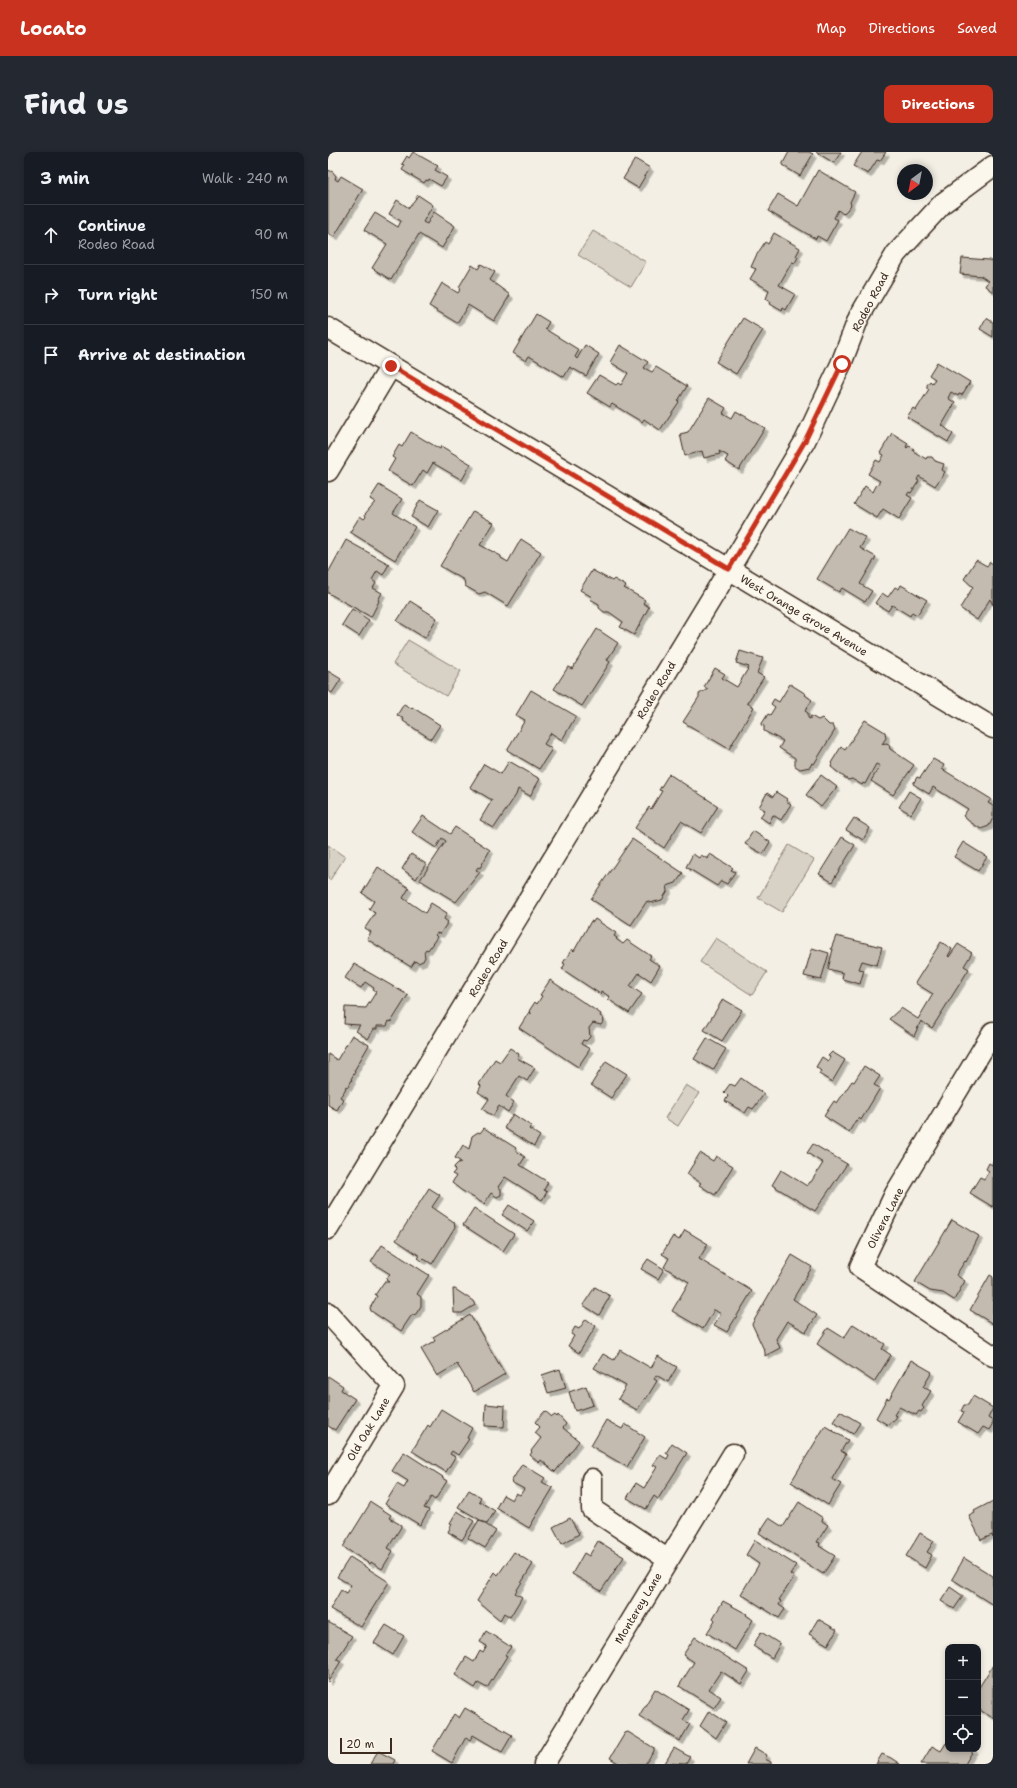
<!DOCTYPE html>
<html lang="en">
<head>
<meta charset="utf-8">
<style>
  body { margin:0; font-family:"Shantell Sans",sans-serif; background:#242831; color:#f1f3f6 }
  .controls { position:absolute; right:12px; bottom:12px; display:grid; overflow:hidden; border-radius:8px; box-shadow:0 2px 6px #0003 }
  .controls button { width:36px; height:36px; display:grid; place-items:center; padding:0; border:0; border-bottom:1px solid #363941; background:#171b24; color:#f1f3f6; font:20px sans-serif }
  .compass { position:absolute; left:569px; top:12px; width:36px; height:36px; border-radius:50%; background:#171b24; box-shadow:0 2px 6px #0003; rotate:212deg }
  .scale { position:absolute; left:12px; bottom:10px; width:52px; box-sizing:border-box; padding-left:4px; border:2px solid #3b2a1e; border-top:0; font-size:11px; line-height:14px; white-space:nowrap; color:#3b2a1e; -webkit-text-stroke:3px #fbf7ec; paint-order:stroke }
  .stop { position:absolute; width:12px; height:12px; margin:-9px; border:3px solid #c8321e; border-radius:50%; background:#fff }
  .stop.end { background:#c8321e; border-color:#fff; box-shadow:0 1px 4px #0008 }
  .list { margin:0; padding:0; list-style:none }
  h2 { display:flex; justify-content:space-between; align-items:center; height:52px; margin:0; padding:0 16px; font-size:17px }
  h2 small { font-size:13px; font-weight:400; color:#9ea1a6 }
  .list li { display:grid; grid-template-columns:26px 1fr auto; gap:12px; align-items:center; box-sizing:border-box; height:60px; padding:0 16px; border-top:1px solid #363941 }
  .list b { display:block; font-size:15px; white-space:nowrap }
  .list p { margin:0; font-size:13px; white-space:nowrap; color:#9ea1a6 }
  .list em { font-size:13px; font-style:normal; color:#9ea1a6 }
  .icon { flex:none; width:22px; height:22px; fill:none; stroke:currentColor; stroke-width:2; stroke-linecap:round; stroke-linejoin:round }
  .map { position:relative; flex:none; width:665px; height:1612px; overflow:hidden; border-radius:8px }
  header { display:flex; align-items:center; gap:24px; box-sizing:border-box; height:56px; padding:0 20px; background:#c8321e; color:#fff }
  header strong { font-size:19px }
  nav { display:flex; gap:22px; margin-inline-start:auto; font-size:14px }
  .intro { display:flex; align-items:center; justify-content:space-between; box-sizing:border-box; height:96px; padding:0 24px }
  h1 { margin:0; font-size:28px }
  .button { padding:10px 18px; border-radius:8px; background:#c8321e; color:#fff; font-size:14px; font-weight:700 }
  main { display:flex; gap:24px; padding:0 24px }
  aside { flex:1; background:#171b24; border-radius:8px; box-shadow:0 2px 6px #0003 }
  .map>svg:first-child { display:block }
</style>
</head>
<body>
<header>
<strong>Locato</strong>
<nav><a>Map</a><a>Directions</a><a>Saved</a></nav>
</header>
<div class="intro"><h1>Find us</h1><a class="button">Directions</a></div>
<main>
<aside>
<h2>3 min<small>Walk · 240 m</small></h2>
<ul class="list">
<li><svg class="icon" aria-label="ahead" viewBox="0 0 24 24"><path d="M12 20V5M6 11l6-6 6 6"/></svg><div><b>Continue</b><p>Rodeo Road</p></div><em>90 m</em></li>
<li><svg class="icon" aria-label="right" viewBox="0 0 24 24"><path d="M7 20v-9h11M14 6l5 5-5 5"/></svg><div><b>Turn right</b></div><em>150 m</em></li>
<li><svg class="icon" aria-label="arrive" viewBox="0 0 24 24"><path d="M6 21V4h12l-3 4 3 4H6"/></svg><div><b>Arrive at destination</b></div></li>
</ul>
</aside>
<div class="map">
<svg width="665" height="1612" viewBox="0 0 665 1612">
  <defs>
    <filter id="shadow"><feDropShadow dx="3.5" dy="3.5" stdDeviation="0" flood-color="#0004"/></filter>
  </defs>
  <rect width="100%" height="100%" fill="#f3efe4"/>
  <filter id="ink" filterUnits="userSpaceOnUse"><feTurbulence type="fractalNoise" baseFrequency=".025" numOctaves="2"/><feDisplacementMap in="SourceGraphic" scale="8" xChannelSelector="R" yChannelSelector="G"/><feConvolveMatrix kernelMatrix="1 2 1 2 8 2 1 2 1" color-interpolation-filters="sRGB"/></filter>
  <g filter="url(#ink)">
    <path fill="#d8d1c6" stroke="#8a7e72" d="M265 79 318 110 303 135 250 103Z
      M80 488 133 519 118 544 65 512Z
      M0 693 17 705 2 728 0 727Z
      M461 693 486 708 454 760 430 746Z
      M388 786 439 820 424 843 372 810Z
      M358 933 371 941 350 974 337 966Z"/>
    <path fill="#c3bbb0" stroke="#3b2a1e" filter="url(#shadow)" d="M85 0 110 14 107 18 119 25 113 34 101 27 100 29 98 28 96 31 74 18 77 13 74 12 79 4 81 6Z
      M461 0H481L485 2 472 24 454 13Z
      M488 0H513L506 11Z
      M534 0H558L552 9 549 8 540 22 525 14Z
      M307 7 322 16 310 36 295 27Z
      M0 18 5 20 8 24 7 27 10 29 13 24 35 37 6 85 0 81Z
      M490 18 527 40 522 50 523 53 519 58 515 62 510 58 506 66 510 68 498 89 489 84 488 87 440 59 450 42 470 54Z
      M90 43 105 53 95 70 99 72 106 60 127 74 114 96 91 82 63 128 44 116 59 92 36 78 47 61 70 75 73 69 61 62 69 48 81 56Z
      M446 81 472 96 468 104 470 105 467 111 464 110 451 133 467 142 458 158 455 156 454 159 442 152 443 150 438 147 441 138 422 127 428 117 423 115 428 104 437 90 440 92Z
      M634 106 661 108 665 110V140L657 134 660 129 653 124 632 122Z
      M153 112 167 120 162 128 182 143 166 169 140 153 129 171 101 154 114 131 130 141 133 136 131 135 144 113 150 117Z
      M208 162 221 170 217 177 251 198 247 205 249 207 257 193 271 202 258 224 242 215 236 225 201 204 198 209 185 201Z
      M415 166 435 178 408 222 388 210Z
      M658 166 665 170V185L652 177Z
      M292 193 320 210 316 216 324 220 328 215 359 234 350 249 351 250 332 278 316 267 314 270 284 252 282 255 259 241 271 223 288 233 290 231 293 233 300 221 282 210Z
      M609 210 642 230 634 243 631 242 630 244 623 240 620 246 627 251 614 273 625 282 620 290 579 265 585 256 588 258 601 237 599 236V233L602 229 604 231 607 227 601 223Z
      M381 246 398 256 395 261 404 266 408 259 437 276 411 318 397 309 400 304 391 299 392 302 376 306 374 299 357 304 352 282 360 280Z
      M83 280 112 297 113 294 143 312 134 328 105 311 99 321 95 318 85 334 60 319 67 307 64 305 71 293 74 295Z
      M564 281 580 291 578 295 579 296 581 294 586 297 585 299 598 307 599 305H604L607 309 616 312 614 318 617 320 607 334 591 324 589 328 591 329 583 341 581 340 579 343 584 346 571 367 555 357 549 366 526 352 537 334 545 340 548 334 552 329 540 322 548 308 552 310 556 303 552 301Z
      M51 333 74 347 65 361 87 375 67 408 22 380 32 364 36 367 38 365 37 362 47 350 42 347Z
      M92 348 110 358 100 375 83 365Z
      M145 359 166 371 152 393 173 404V406L180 410 193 387 213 400 180 454 157 440 151 442 137 434 136 428 112 414Z
      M520 376 538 386 532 396 548 405 532 432 544 439 537 450 514 436 511 440 489 427Z
      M18 388 61 412 55 423 49 419 44 428 48 431 45 436 54 441 50 448 51 449 43 465 0 441V421Z
      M648 408 659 414 662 410 665 412V453L662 447 649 468 632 456 645 435 636 427Z
      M264 418 284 429 286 427 298 434 296 436 317 448 315 451 321 455 306 483 292 475 295 470 281 460H276L271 456V452L262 447 264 445 252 438Z
      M573 433 599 448 589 463 584 460 582 464 564 453 560 459 547 451 554 441 560 445 567 435 571 437Z
      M82 449 109 466 97 486 69 469Z
      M24 457 41 468 31 484 14 473Z
      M269 477 290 491 279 508 282 510 254 554 226 537 240 515 244 517Z
      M412 499 435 506 429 521 436 525 419 551 426 555 401 597 355 570 371 545V542L380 537 376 535 387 516 397 522 394 526 409 535 421 515 408 511Z
      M0 519 13 527 4 541 0 539Z
      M462 532 478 542 477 543 484 548 477 559 480 561V566L482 567 483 564 490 568 494 566 501 573H505L507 578 486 612 484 611 482 615 472 617 467 614V606L451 596 455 589 436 579V574L433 573 440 562 442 563 447 555 443 552 446 547 451 550Z
      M203 538 248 564 234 588 223 581 216 592 224 597 211 617 179 598 197 568 188 563Z
      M76 552 83 556 84 555 112 573 103 587 75 569 76 567 69 563Z
      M537 568 557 580 558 586 554 592 558 591 561 592 562 597 586 613 565 643 543 629 552 614 548 612 537 632 535 631 534 633 524 627 520 628 503 615 504 612 503 611 513 595 517 598Z
      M605 607 616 613 614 617 663 647 660 651 665 654V666L661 674 653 677 642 670 635 664 640 657 605 635 601 642 585 632 589 625 592 626Z
      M181 609 212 627 202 644 190 637 188 643 166 676 152 668 164 648 142 635 156 612 173 622Z
      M341 622 390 654 373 681 353 669 336 696 307 676 321 655 323 657 334 639 331 638Z
      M493 623 509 635 493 655 478 643Z
      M581 639 593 646 583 662 571 655Z
      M448 640 459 647 458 649 463 652 453 668 445 663 441 671 432 665 437 658 431 655 439 641 445 645Z
      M95 664 122 682 127 675 162 698 152 716 150 715 148 718 152 720 128 750 92 728 118 689 114 686 108 696 84 680Z
      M526 666 542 676 535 688 518 678Z
      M425 679 442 690 435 702 417 692Z
      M514 685 527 693 504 730 491 722Z
      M304 687 355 721 348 731 339 734 340 738 334 748 322 751 319 749 303 773 263 747Z
      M635 690 659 705 650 719 626 705Z
      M83 702 98 712 88 727 74 717Z
      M365 702 371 706 373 703 380 707 382 702 405 716 403 718 407 720 399 732 393 729 389 734 358 715Z
      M50 715 81 736 75 746 97 761 103 751 119 761 116 767 120 770 112 782 109 781 107 783 109 785 100 798 98 797 96 800 97 805 95 809 90 811 87 809 83 815 39 787 43 780 37 776 47 761 41 757 46 749 34 741Z
      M267 767 288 781 286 784 289 786 288 787 295 792 299 788 323 804 321 807 332 814 323 829 311 821 302 834 314 842 301 861 280 847 282 845 273 839 272 842 234 817 237 812 235 811 244 797 246 799 263 769 265 770Z
      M508 784 554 795 549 813 534 809 531 817 536 818 532 832 514 827 515 821 500 817 505 797H503Z
      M613 790 624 797 620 804 621 805 630 792 644 801 636 814 641 817 604 876 593 869 586 884 561 867 573 856 590 867 605 842 587 831Z
      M484 796 501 801 493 828 476 824Z
      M26 812 80 843 63 870 61 869 59 874H49V877H46L40 887 28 879 32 873 16 872 17 855 38 856 48 840 45 838 46 836 37 830 33 836 17 826Z
      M222 828 273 862 272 864 275 866 276 869 273 873 265 871 261 876 262 885 258 889 255 888 253 892 262 897 250 915 191 876 201 860 203 862V861L201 859 207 850 209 852 214 844 212 843Z
      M395 847 414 858 394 889 376 878Z
      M24 883 41 893 26 919 27 920 23 927 24 928 20 935 18 934 17 938 12 945 15 947 9 958 0 953V902L9 908Z
      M379 886 398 897 385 918 366 907Z
      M182 896 191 902 189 906 207 916 199 929 191 924 178 944 186 950 180 960 171 954 165 964 154 957 161 947 150 940 153 934 151 932 167 907 172 910Z
      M504 900 517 908 504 930 491 922 493 919 488 915 494 905 500 909 502 905 500 904Z
      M278 909 299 922 283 946 263 933Z
      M536 914 552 924 546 933 552 936 533 968 531 966 529 969 528 968 521 980 496 964 506 949 509 951 524 929 526 930Z
      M413 926 436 942 425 957 421 955 417 961 397 949 400 944 396 940 402 932 407 934Z
      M185 962 203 974 201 977 212 984 206 994 176 976Z
      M156 976 188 996 187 998 197 1005 192 1013 220 1030 216 1038 219 1040 214 1048 177 1025 170 1035 173 1037V1043L169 1045 163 1041 156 1052 133 1038 124 1031 128 1024 124 1022 127 1019 126 1015 130 1011 133 1010 127 1006 135 993 141 997 144 984 150 980 152 981Z
      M485 992 519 1012 487 1059 444 1033 453 1018 479 1034 482 1030H483L495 1011 479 1001Z
      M372 1001 385 1009 388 1004 405 1014 387 1043 371 1033 373 1031 359 1022Z
      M665 1009V1055L642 1041 652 1025 656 1027 661 1019 658 1017 661 1011 664 1013Z
      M101 1036 112 1043 104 1055 126 1070 127 1075 104 1112 96 1107 94 1109 90 1106 92 1104 68 1088Z
      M181 1053 206 1069 199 1079 174 1063Z
      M146 1056 186 1082 175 1099 135 1073Z
      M624 1068 651 1084 638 1110 637 1109 628 1123 637 1129 626 1148 615 1141 602 1139 587 1130Z
      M357 1078 380 1092 371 1107 424 1139 399 1180 386 1173 393 1162 385 1157V1160L375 1177 344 1159 361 1130 336 1115 341 1106 334 1102 345 1084 351 1088Z
      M54 1093 101 1123 89 1142 93 1145V1154L88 1162 83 1164 73 1179 43 1159 42 1156 49 1144 47 1143 56 1130H61L58 1128 62 1122 43 1110Z
      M464 1103 484 1115 465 1147 489 1163 478 1180 459 1169 448 1187 452 1196 437 1204V1200L424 1172Z
      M320 1107 336 1117 330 1127 313 1117Z
      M662 1123 665 1125V1172L642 1158Z
      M267 1135 282 1144 271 1163 255 1153Z
      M125 1137H127L145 1149 147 1153 134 1161H126Z
      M142 1163 177 1222 146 1240 129 1212 109 1224 93 1197 107 1189 105 1185Z
      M258 1167 268 1174 251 1201 240 1194 246 1184 243 1182 247 1175 251 1177Z
      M525 1172 557 1192 554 1197 563 1203 546 1230 489 1192 500 1176 516 1186Z
      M292 1198 323 1216 330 1204 349 1215 340 1230 328 1223 326 1227 329 1229 318 1247 317 1246 309 1258 290 1247 298 1234 266 1216 275 1202 286 1208Z
      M583 1208 604 1220 595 1235 603 1239 594 1254 596 1256 593 1260 591 1259 588 1263 571 1255 566 1263 569 1264 565 1270 563 1269 560 1273 548 1266 559 1246 561 1247Z
      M232 1217 238 1236 220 1241 214 1223Z
      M0 1224 15 1234 13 1238 27 1247 7 1278 0 1274Z
      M258 1234 265 1253 247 1259 241 1240Z
      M645 1244 665 1256 660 1266 665 1269V1271L661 1278 655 1275 650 1282 630 1270 636 1260 633 1259 636 1253H640Z
      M158 1252 177 1254 176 1275 157 1274Z
      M113 1257 144 1276 139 1286 141 1287 130 1303 124 1299 122 1302 127 1305 118 1320 84 1299 100 1273 102 1275Z
      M217 1259 224 1265 227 1263 229 1265 230 1263 238 1272 235 1276 251 1289 227 1320 213 1308 211 1311 202 1303 204 1300 203 1299 213 1286 207 1281 212 1275 207 1270Z
      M512 1259 532 1271 525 1282 505 1270Z
      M278 1268 294 1277 297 1272 317 1285 299 1315 263 1294Z
      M497 1274 520 1288 513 1299 518 1302 504 1327 513 1332 500 1353 463 1330Z
      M344 1291 359 1301 330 1347 326 1344 318 1357 299 1346 308 1331 316 1336 329 1315 325 1313 332 1303 339 1307 341 1303 338 1301Z
      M76 1300 115 1325 114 1326 119 1329 107 1348 103 1345 96 1356 101 1358 92 1373 57 1352 69 1332 76 1336 80 1329 64 1319Z
      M194 1312 217 1326 214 1330 225 1336 201 1376 168 1356 175 1343 184 1348 188 1341 192 1343 196 1337 183 1330Z
      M141 1338 153 1345 151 1349 167 1359 159 1372 130 1355Z
      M665 1349V1386L664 1383 653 1388 641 1364 647 1361 646 1359Z
      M43 1350 63 1363 61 1366 73 1373V1375L60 1396 65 1399 54 1417 43 1410 42 1412 15 1395Z
      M471 1350 495 1366 494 1369 500 1373 489 1390 492 1391 491 1394 507 1404 495 1422 431 1381 441 1366 455 1375Z
      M129 1359 146 1369 134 1388 120 1380 124 1372 122 1371Z
      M242 1366 251 1382 234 1392 225 1375Z
      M151 1368 168 1379 157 1396 140 1386Z
      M592 1381 606 1389 599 1400 604 1403 597 1416 578 1404Z
      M427 1388 468 1413 462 1422 466 1425 451 1448 453 1449 451 1453 457 1457 451 1466 413 1442 431 1412 418 1403Z
      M270 1389 296 1405 273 1439 244 1422 256 1401 261 1404Z
      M186 1400 205 1412 187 1441 194 1445 182 1465 176 1461 172 1468 149 1449 167 1420 170 1423Z
      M22 1405 61 1430 33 1475 2 1457 13 1438 18 1441 23 1433 9 1425Z
      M636 1406 665 1424V1453L624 1427Z
      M622 1435 635 1444 626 1457 613 1449Z
      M395 1449 419 1462 418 1463 425 1468 407 1498 379 1481 387 1468 385 1466Z
      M490 1467 509 1478 500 1493 481 1482Z
      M0 1470 24 1484 9 1507 13 1509 0 1530Z
      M58 1473 76 1484 65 1503 46 1491Z
      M158 1479 183 1495 177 1503 179 1504 159 1536 150 1531 147 1536 127 1523 138 1505 146 1510 152 1499 155 1501 159 1494 152 1490Z
      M433 1480 452 1492 444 1506 425 1494Z
      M367 1485 421 1519 413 1532 393 1519 381 1537 393 1545 386 1556 351 1534 366 1510 355 1503Z
      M665 1513V1566L650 1557V1537Z
      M327 1537 361 1558 355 1568 362 1572 352 1589 311 1564Z
      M137 1556 184 1583 174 1600 145 1583 142 1588 138 1585 124 1611 104 1599 126 1562 131 1566Z
      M381 1559 398 1570 388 1586 372 1574Z
      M300 1580 326 1596V1599L317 1612H292L282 1606 297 1581Z
      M618 1591 620 1592V1597H646L637 1612H593L604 1594 613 1599Z
      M346 1596 362 1605 358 1612 337 1611Z
      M427 1596 439 1603 437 1607 443 1610V1612H418Z
      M50 1599 67 1608 65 1612H42Z
      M554 1602 563 1606 572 1612H548Z"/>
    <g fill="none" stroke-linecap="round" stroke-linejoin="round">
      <g stroke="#3b2a1e" stroke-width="23">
        <path id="street" d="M0 176 665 576
          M0 319 63 214
          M665 880 567 1042 532 1115 665 1204
          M0 1077 391 434 477 289 513 212 531 165 568 102 615 51 665 14
          M0 1161 66 1234 0 1343
          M264 1327V1357L339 1407
          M216 1612 405 1302"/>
      </g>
      <use href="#street" stroke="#fbf7ec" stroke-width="20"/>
    </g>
  </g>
  <g fill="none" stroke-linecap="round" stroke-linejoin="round" filter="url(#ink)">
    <path stroke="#c8321e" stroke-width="5" d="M63 214 401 417 477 289 514 212"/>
  </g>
  <g text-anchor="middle" stroke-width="3" stroke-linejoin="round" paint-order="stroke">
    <g font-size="11" fill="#3b2a1e" stroke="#fbf7ec">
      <text transform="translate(542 150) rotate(-62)" y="4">Rodeo Road</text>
      <text transform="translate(476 463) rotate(31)" y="4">West Orange Grove Avenue</text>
      <text transform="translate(328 538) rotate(-59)" y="4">Rodeo Road</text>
      <text transform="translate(160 816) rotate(-59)" y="4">Rodeo Road</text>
      <text transform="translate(557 1066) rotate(-63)" y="4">Olivera Lane</text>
      <text transform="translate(40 1277) rotate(-59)" y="4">Old Oak Lane</text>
      <text transform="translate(310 1456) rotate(-59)" y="4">Monterey Lane</text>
    </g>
  </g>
</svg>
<div class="controls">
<button>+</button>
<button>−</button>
<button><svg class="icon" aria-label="locate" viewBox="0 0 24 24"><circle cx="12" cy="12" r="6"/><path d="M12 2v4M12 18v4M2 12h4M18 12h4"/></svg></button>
</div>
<svg class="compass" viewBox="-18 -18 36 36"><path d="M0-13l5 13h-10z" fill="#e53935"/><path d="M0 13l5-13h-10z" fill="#9ea1a6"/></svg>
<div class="scale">20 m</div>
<div class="stop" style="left:514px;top:212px"></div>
<div class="stop end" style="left:63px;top:214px"></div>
</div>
</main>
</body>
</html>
